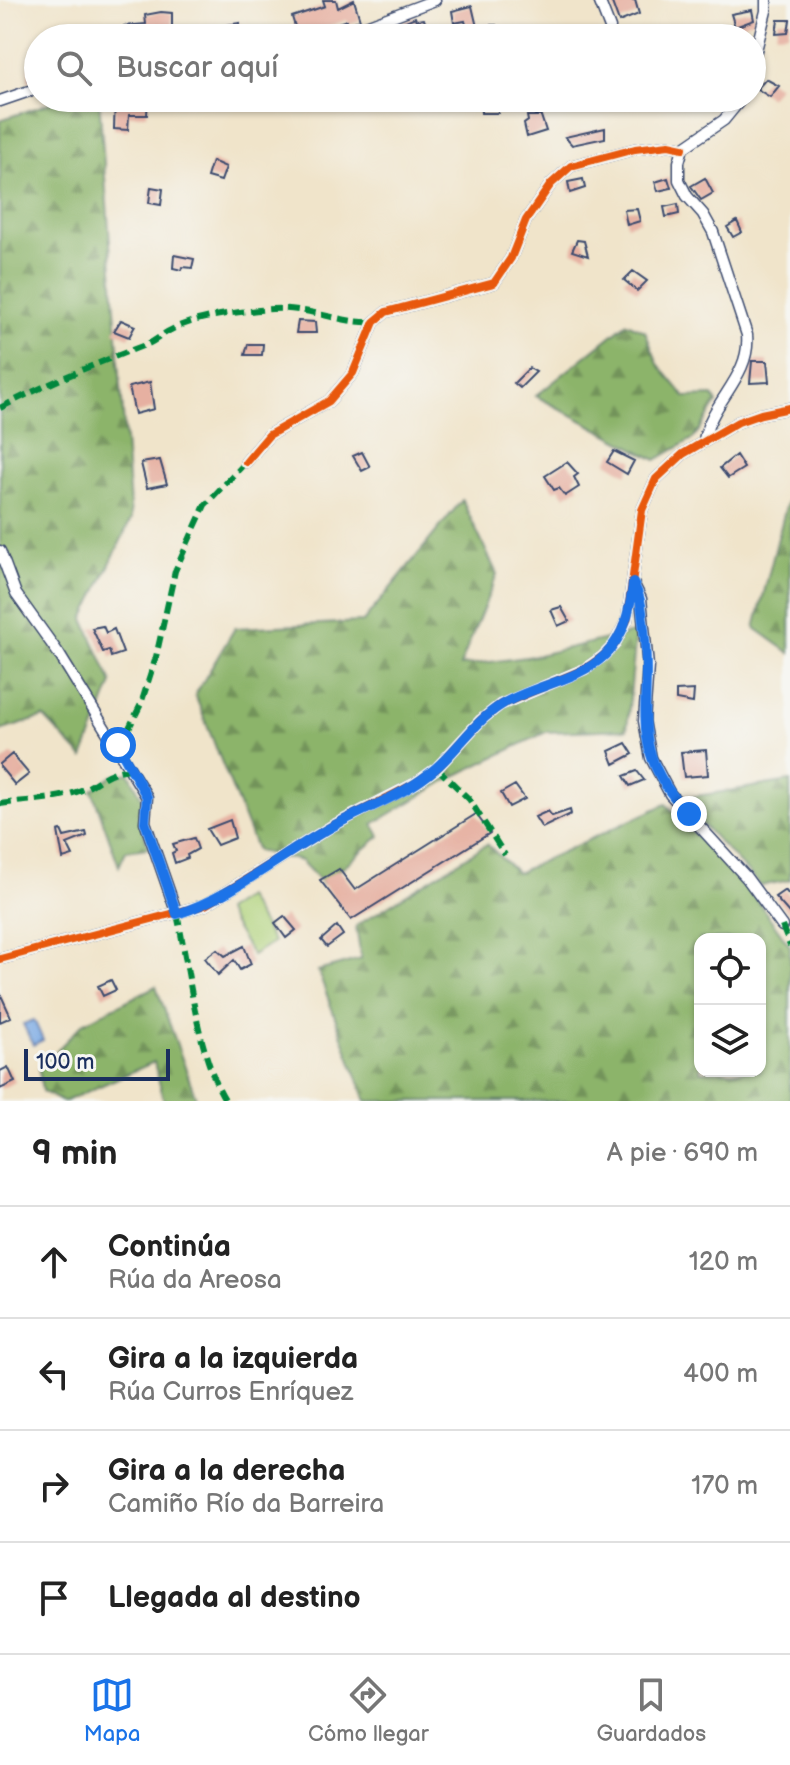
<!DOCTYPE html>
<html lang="es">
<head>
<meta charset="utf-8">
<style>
  body { margin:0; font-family:"Balsamiq Sans",sans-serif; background:#f6f6f6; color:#222 }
  .controls { position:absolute; right:24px; bottom:24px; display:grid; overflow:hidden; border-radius:16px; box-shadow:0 2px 6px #0004 }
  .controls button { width:72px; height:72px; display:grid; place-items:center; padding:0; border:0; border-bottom:2px solid #e0e0e0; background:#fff; color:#222; font:40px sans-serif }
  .scale { position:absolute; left:24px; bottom:20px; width:146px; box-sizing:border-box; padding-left:8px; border:4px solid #1b2f5e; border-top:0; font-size:22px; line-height:28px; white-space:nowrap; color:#1b2f5e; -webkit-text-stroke:6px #f6f6f2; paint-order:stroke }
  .stop { position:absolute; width:24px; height:24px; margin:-18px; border:6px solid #1a73e8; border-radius:50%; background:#fff }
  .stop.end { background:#1a73e8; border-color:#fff; box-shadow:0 2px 8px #0008 }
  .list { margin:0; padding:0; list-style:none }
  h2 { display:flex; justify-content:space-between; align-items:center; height:104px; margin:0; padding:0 32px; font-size:34px }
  h2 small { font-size:26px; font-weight:400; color:#767676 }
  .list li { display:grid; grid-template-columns:52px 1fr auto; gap:24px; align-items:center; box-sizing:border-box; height:112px; padding:0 32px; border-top:2px solid #e0e0e0 }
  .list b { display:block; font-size:30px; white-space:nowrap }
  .list p { margin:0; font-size:26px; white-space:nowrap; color:#767676 }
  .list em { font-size:26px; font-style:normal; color:#767676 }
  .icon { flex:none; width:44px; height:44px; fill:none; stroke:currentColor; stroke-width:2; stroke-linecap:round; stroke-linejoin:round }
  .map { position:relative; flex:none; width:790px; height:1101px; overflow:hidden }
  .search { position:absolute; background:#fff; box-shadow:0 2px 6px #0004; left:24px; right:24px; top:24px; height:88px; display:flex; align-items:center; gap:20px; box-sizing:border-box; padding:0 28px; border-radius:44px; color:#767676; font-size:30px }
  .sheet { height:552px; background:#fff }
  nav { display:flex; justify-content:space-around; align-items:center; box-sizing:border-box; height:112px; border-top:2px solid #e0e0e0; background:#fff; font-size:22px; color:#767676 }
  nav a { display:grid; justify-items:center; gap:4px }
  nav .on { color:#1a73e8 }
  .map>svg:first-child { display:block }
</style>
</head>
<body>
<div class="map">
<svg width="790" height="1101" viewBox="0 0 790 1101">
  <defs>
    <pattern id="forest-firs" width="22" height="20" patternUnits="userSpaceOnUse" patternTransform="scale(2)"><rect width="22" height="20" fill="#8cb46a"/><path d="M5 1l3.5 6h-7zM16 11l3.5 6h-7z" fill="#72935a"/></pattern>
  </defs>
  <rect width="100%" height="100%" fill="#f6f6f2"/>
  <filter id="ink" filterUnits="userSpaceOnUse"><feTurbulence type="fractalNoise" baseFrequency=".0125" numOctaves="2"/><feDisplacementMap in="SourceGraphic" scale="16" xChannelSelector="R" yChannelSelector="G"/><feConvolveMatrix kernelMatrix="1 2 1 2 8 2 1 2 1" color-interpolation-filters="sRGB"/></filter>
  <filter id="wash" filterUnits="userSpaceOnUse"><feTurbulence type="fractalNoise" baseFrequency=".006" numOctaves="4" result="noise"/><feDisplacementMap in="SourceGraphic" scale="32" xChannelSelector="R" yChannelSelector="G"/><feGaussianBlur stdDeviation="1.8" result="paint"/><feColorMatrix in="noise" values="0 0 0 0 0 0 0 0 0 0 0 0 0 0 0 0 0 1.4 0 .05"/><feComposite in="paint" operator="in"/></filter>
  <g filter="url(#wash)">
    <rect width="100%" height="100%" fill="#f0e4ca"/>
    <path fill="url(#forest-firs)" stroke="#547264" stroke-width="2" fill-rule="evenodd" d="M65 98H99L131 519 84 619 112 683 83 758 44 717 0 731V120Z
      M627 323 645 331 658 364 685 397 713 396 717 403 694 438 656 460 536 396Z
      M462 500 497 574 460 666 534 656 636 632 627 729 546 732 451 778 373 824 380 836 323 884 301 861 257 851 195 695 235 628 363 622Z
      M790 501V653L755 628 787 502Z
      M129 773 142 798 141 821 148 848 126 851 119 866 92 790 113 776Z
      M790 781V880L761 886 678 799Z
      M666 804 753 895 790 946V1101H366L318 971 361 959 356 926 487 844 517 873ZM700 939H760V1071H700Z
      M156 986 197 1101H164L154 1062 66 1101H61L42 1091 39 1069 83 1023Z"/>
    <path fill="#b0d27a" stroke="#66806c" stroke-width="2" d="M246 897 273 942 252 955 225 911Z"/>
    <path fill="#79a8e3" stroke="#4a6ca0" stroke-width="2" d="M34 1020 43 1040 33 1045 23 1024Z"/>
    <g id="blocks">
      <path fill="#e6b0a1" d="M323 0H336L338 8 354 0 360 20 348 24 347 20 298 36 292 17 325 6Z
        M611 0H635L639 14 619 22Z
        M472 6 477 27 467 28 465 21 454 23 452 11Z
        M752 10 754 20 735 27 731 14Z
        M161 12 172 13V34L149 38H125L124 26 146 24 145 15Z
        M415 17 416 20 424 19 429 35 410 38 408 30 401 36 396 25Z
        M778 20H790L788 33 776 34Z
        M240 23V28L262 29 263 38H227L226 25Z
        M485 25H496V38H484Z
        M29 67 38 68V80L28 81Z
        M766 79 779 86 770 97 757 89Z
        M115 98 136 101 137 98H148L147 115H129L128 130 114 129Z
        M480 98H497L498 113H481Z
        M527 116H541L546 131 527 137 524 124 528 121Z
        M605 128V138L572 145 565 137Z
        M212 161 226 167 221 181 207 177Z
        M668 178 671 188 658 191 655 182Z
        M705 178 713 193 701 200 691 186Z
        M583 179 585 188 570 193 568 182Z
        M151 187 163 189 161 205 149 203Z
        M678 204 679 214 666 217 664 207Z
        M637 209 640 221 627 225 624 210Z
        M737 221 742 232 733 237 727 227Z
        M577 240 584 241 588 256 572 251Z
        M174 255 194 259 192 268 183 267 182 270 173 268Z
        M633 271 647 281 637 291 624 280Z
        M121 320 135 326 129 337 114 331Z
        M298 321 315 322 316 333H296Z
        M248 344H263L262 355H245Z
        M752 361H767L769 382 750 383Z
        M529 368 536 372 520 388 514 383Z
        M150 382 154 409 135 414 129 387Z
        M614 451 634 461 627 474 607 462Z
        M362 452 370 467 362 471 353 456Z
        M736 455 744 468 728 478 720 468Z
        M160 460 167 484 147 488 141 463Z
        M567 462 578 474 574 477 579 487 565 496 559 488 554 490 545 476Z
        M561 607 569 621 558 626 551 610Z
        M103 626 106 633 114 629 123 653 111 657 109 650 103 652 92 628Z
        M694 690 693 703 676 700V691Z
        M626 743 633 754 614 764 609 751Z
        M706 750 708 775 684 777 681 752Z
        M12 754 29 774 15 785 0 767V764Z
        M637 771 644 780 630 786 624 776Z
        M515 785 525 799 509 807 501 793Z
        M570 810 571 814 542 828 535 817 548 811 552 816Z
        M476 814 490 833 351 920 320 880 339 869 355 890Z
        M230 820 235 838 217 845 207 829Z
        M61 830 64 837 86 832 87 836 67 844 73 856 63 859 58 831Z
        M194 838 198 849 187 855 188 858 175 863 172 853 176 851 173 844Z
        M785 890 790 896V914L775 897Z
        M284 916 296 930 286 938 275 923Z
        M337 926 343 935 327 947 321 940Z
        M244 946 251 964 240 970 234 960 218 975 205 958 217 949 225 956Z
        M111 980 116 990 103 996 98 986Z
        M0 993 11 1017 0 1022Z
        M8 1067 15 1082 0 1089V1071Z"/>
    </g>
  </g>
  <g filter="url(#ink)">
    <use href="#blocks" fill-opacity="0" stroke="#3b4a6e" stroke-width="2"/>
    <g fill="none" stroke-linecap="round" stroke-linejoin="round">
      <g stroke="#3b4a6e" stroke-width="13">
        <path id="minor" d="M599 0 610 28
          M334 38 435 0
          M752 66 766 11V0
          M0 101 38 88
          M704 440C711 401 751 377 747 335L713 232 703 214 687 196 679 180V162L683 148 724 120 742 98
          M246 462 269 435 329 401 353 373 374 322 386 312 494 283 511 258 526 220 551 184 571 166 635 149 669 145 683 148
          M0 551 16 594 59 654 147 797 145 822 177 914
          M633 583 641 599 648 666 644 721 651 758 670 794 746 877 782 926
          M0 959 205 905 332 826 416 783 437 768 481 720 500 705 585 669 602 657 614 645 627 620 642 510 656 479 683 454 738 422 761 414 790 408"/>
      </g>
      <use href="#minor" stroke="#fff" stroke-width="10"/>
      <path stroke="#00873e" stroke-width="6" stroke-dasharray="12 6" stroke-linecap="butt" d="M0 408C48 383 95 364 145 345 155 342 162 334 171 330 196 316 244 311 272 309 308 306 340 324 374 322
        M119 748 141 704 156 657 175 571 205 505 246 462
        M437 768 469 799 505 855
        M0 804C27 800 59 800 84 789 105 779 104 772 131 769
        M177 914C189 968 197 1056 226 1101
        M782 926 790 946"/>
      <g stroke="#f6f6f2" stroke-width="13">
        <path id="cycleway" d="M246 462 269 435 329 401 353 373 374 322 386 312 494 283 511 258 526 220 551 184 571 166 635 149 669 145 683 148
          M0 959 205 905 332 826 416 783 437 768 481 720 500 705 585 669 602 657 614 645 627 620 642 510 656 479 683 454 738 422 761 414 790 408"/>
      </g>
      <use href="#cycleway" stroke="#e8590c" stroke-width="8"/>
    </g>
  </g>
  <g fill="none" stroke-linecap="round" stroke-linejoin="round" filter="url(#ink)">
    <path stroke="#1a73e8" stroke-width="10" d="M118 745 147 797 145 822 177 914C236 895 281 854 335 825 368 807 407 794 436 768 459 748 475 721 501 705 533 685 578 681 605 655 625 635 630 610 633 583 642 598 642 613 644 630 653 708 625 749 689 814"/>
  </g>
</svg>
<div class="controls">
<button><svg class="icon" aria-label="locate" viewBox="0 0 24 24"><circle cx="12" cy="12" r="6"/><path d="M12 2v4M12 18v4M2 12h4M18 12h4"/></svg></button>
<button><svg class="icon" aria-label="layers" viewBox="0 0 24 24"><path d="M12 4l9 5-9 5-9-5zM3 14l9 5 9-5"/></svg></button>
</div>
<div class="scale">100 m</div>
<div class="stop" style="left:118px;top:745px"></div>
<div class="stop end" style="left:689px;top:814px"></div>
<div class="search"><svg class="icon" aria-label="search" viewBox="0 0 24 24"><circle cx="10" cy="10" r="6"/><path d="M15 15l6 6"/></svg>Buscar aquí</div>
</div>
<section class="sheet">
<h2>9 min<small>A pie · 690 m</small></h2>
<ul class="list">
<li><svg class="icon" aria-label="ahead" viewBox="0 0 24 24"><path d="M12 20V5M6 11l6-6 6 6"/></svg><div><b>Continúa</b><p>Rúa da Areosa</p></div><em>120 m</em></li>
<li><svg class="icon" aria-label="left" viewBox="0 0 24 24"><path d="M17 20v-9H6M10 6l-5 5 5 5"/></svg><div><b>Gira a la izquierda</b><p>Rúa Curros Enríquez</p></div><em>400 m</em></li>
<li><svg class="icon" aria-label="right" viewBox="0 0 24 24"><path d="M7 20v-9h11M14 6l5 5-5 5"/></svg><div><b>Gira a la derecha</b><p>Camiño Río da Barreira</p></div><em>170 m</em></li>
<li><svg class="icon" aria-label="arrive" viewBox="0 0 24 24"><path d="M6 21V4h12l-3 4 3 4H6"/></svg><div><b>Llegada al destino</b></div></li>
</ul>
</section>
<nav>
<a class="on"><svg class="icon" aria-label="map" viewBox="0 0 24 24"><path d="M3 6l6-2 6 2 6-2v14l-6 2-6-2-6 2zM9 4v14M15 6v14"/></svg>Mapa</a>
<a><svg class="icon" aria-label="directions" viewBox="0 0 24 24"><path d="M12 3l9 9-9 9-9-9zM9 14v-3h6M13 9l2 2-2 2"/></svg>Cómo llegar</a>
<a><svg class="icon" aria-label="saved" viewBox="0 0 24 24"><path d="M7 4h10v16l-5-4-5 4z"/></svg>Guardados</a>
</nav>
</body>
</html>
